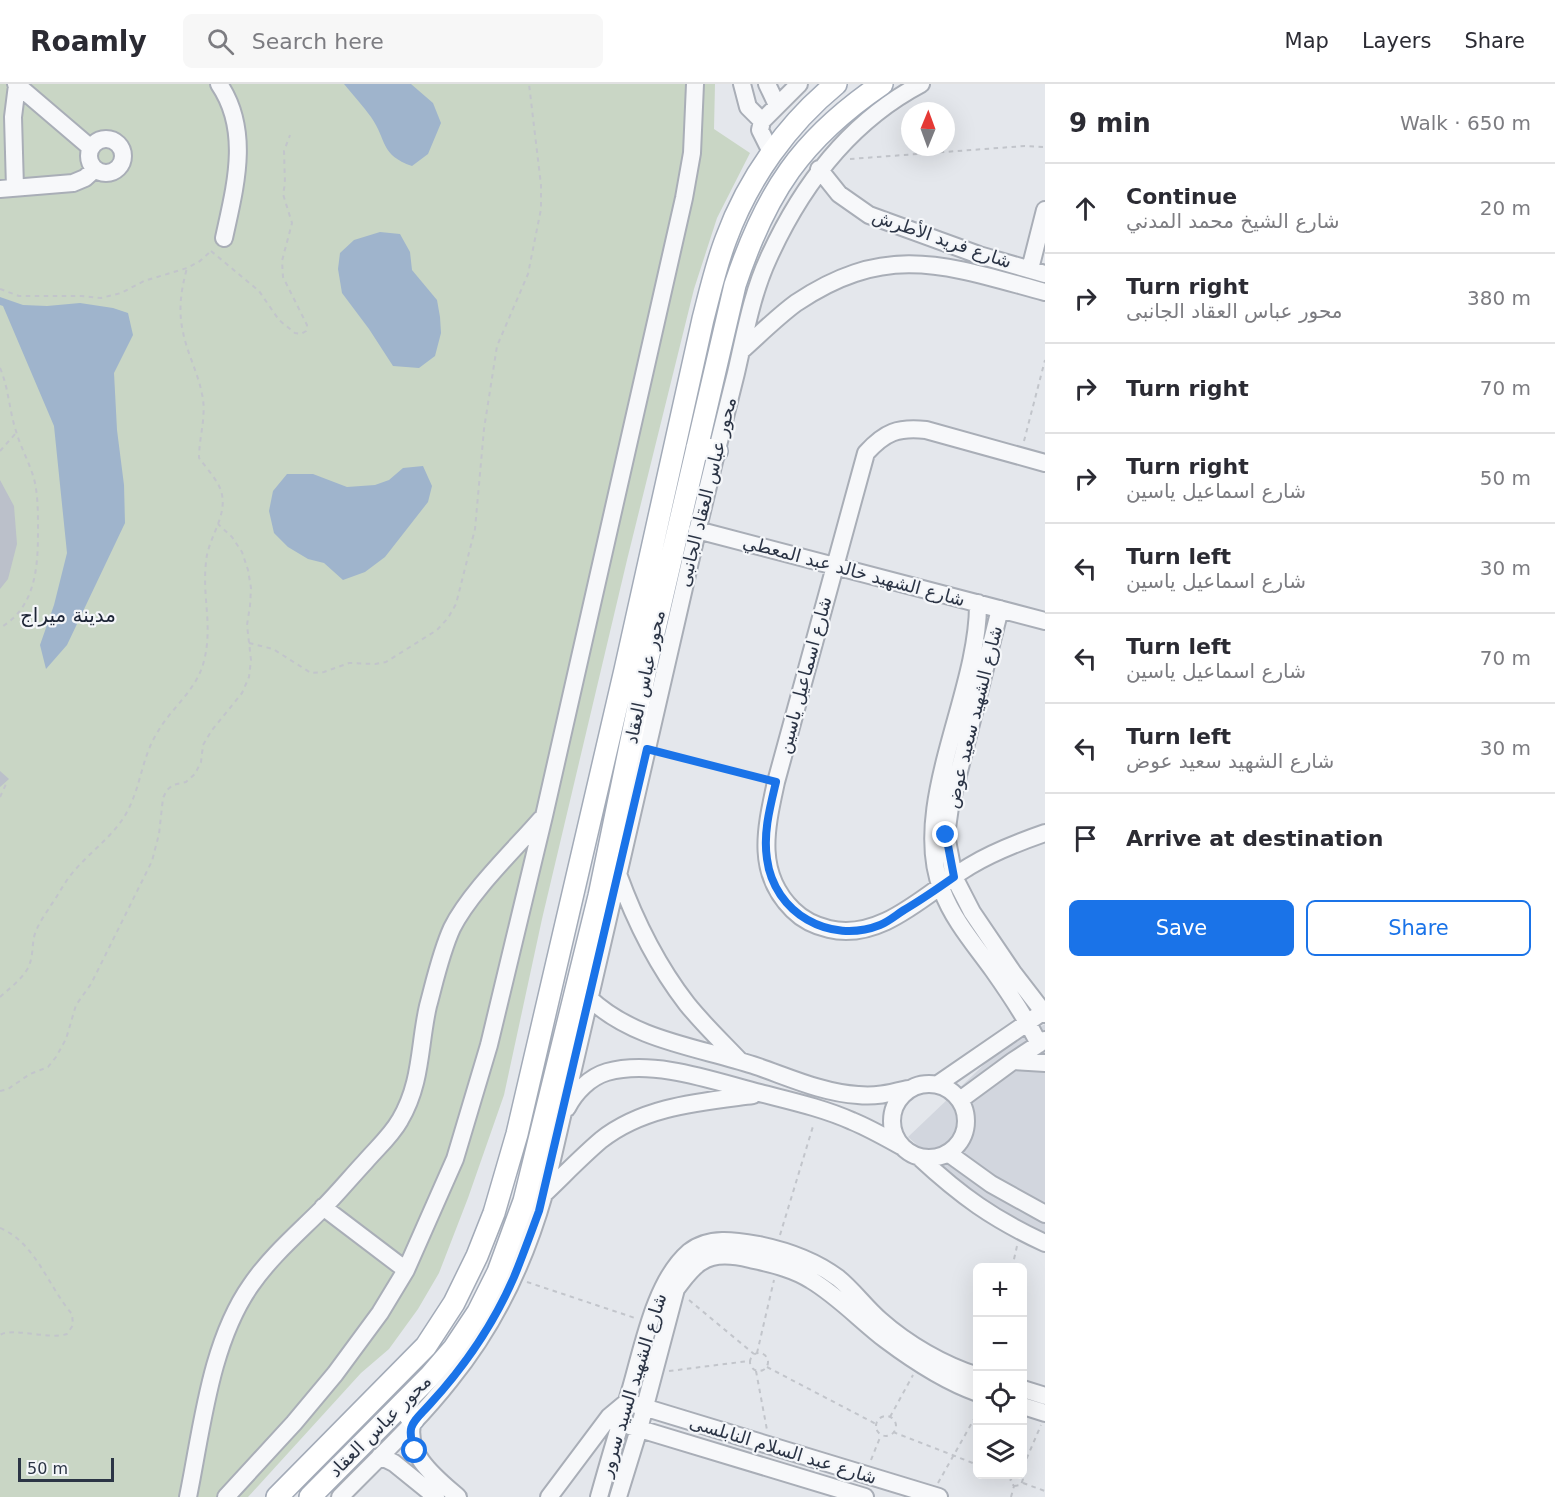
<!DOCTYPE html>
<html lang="en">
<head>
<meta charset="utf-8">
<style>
  body { margin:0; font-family:"DejaVu Sans",Vazirmatn,sans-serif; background:#f7f7f7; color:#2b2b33 }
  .controls { position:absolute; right:18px; bottom:18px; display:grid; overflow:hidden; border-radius:9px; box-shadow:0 6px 24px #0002 }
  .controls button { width:54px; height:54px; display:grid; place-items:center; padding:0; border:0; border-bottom:2px solid #e1e1e2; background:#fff; color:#2b2b33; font:30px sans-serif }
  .compass { position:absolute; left:901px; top:18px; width:54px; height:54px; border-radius:50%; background:#fff; box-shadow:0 6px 24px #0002; rotate:1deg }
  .scale { position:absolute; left:18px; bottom:15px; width:96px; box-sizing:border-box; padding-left:6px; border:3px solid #2b3445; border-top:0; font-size:16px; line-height:21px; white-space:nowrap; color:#2b3445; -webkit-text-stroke:4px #f4f6f9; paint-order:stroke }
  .stop { position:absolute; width:18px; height:18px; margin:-14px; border:4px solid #1a73e8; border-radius:50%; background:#fff }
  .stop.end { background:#1a73e8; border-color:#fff; box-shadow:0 2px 6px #0008 }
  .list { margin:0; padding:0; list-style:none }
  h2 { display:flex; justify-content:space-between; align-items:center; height:78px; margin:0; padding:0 24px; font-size:26px }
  h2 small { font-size:20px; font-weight:400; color:#7c7c81 }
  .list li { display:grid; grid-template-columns:39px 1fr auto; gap:18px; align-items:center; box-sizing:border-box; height:90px; padding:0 24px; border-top:2px solid #e1e1e2 }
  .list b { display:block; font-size:22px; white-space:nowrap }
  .list p { margin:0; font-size:20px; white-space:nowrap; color:#7c7c81 }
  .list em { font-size:20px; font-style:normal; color:#7c7c81 }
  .actions { display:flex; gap:12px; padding:18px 24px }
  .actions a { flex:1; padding:14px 0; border:2px solid #1a73e8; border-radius:9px; text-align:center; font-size:21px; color:#1a73e8 }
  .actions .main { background:#1a73e8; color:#fff }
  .icon { flex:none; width:33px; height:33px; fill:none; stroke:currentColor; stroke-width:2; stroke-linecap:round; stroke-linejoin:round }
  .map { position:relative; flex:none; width:1045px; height:1413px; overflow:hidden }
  header { display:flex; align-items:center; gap:36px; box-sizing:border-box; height:84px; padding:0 30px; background:#fff; border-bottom:2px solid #e1e1e2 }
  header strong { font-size:28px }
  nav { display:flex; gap:33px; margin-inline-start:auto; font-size:21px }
  .search { width:420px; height:54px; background:#f7f7f7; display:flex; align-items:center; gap:15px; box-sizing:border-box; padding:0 21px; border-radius:9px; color:#7c7c81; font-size:22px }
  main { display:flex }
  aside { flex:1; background:#fff }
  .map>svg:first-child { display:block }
</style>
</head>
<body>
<header>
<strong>Roamly</strong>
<div class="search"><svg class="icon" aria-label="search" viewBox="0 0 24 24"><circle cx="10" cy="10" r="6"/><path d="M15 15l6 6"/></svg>Search here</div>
<nav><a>Map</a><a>Layers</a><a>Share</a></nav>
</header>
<main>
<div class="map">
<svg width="1045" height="1413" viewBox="0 0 1045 1413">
  <rect width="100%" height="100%" fill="#e4e7ec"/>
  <path fill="#d2d6de" d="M1045 940V1150L995 1122 945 1086 908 1053 993 972Z"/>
  <path fill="#c9d6c5" d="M0 0H715L714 45 750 69 717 134 694 205 627 476 542 835 504 1011 468 1114 439 1189 418 1225 389 1265 361 1289 248 1413H0Z"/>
  <path fill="#9fb4cc" d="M344 0H411L433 19 441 39 428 70 412 82C380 71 387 56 371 33 363 22 353 11 344 0Z
    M380 148 400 150 410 168 412 186 437 216 440 233 441 249 435 272 419 284 393 282 369 245 342 209 338 185 340 169 354 156Z
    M0 213 23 221 47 222 80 219 113 224 128 229 133 251 114 289 117 346 124 401 125 439 67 561 46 585 40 561 54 521 67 469 54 342 3 222 0 221Z
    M423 382 432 402 428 418 385 473 365 488 343 496 324 479 308 475 288 463 274 449 269 427 273 407 287 390H313L347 403 375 401 389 396 403 384Z"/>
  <path fill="#bbc0ca" d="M0 396 14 422 17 460 8 495 0 505Z
    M0 687 9 695 0 703Z"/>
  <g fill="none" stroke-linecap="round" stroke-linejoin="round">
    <g stroke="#a9aeb7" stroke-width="20">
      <path id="minor" d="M16 0 91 64
        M219 0C251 47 235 103 224 154
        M742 0 748 23 762 37
        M767 0 777 21
        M89 72a17 17 0 1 1 34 0a17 17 0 1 1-34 0Z
        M771 68 760 46 762 37 799 0
        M819 85 839 110 869 131 979 171 1045 190
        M15 104 13 33 17 1
        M0 105 73 99 85 94 95 85
        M1030 185 1045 126
        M741 267C759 251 777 233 796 219 888 157 948 182 1045 208
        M1045 379 926 346C898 343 885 348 866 369L776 698C766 744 755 789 793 826 803 836 816 842 829 845 882 858 928 807 970 782 993 768 1019 758 1045 749
        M697 446 1045 537
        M978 519C979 609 909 722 942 806 953 836 975 861 993 886 1010 910 1026 934 1039 960
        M1000 525 950 723 946 751 954 793 972 828 1014 890 1045 930
        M618 790C635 837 656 880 687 920 703 940 722 958 740 977
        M589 914C633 956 697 963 753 981 786 992 822 1009 858 1011 876 1013 891 1009 908 1005
        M1013 977 1045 979
        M892 1037a37 37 0 1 1 74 0a37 37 0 1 1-74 0Z
        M938 1000 1037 932
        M960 1016 1013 977 1045 956
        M567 1024C575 1008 590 993 607 988 654 975 714 997 760 1009 791 1017 823 1024 852 1037 869 1044 885 1053 901 1062
        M948 1069 991 1100 1045 1130
        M919 1073C961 1112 993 1135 1045 1159
        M544 1110C563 1092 581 1073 601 1056 644 1022 700 1018 753 1011
        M323 1123 406 1186
        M1023 1305 1045 1312
        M1023 1322 1045 1329
        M413 1336C403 1369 436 1394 458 1413
        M630 1342 865 1413
        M380 1372 394 1379 436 1413
        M188 1413C202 1345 210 1259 251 1201 271 1172 298 1149 322 1125 337 1110 351 1093 365 1078 377 1064 391 1052 400 1036 422 999 419 961 428 922 435 896 441 868 452 844 470 808 514 766 541 735
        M226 1413 294 1339 335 1290 380 1229 406 1186 455 1075 489 961 544 732 684 114 692 69 695 0
        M340 1413C377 1375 417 1338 450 1296 494 1242 525 1177 544 1110 593 901 641 691 689 482 704 417 720 353 736 289 745 250 752 209 769 173 802 101 849 38 921 0
        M549 1413 609 1333 627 1318 939 1413
        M599 1413C609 1377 620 1340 631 1304 643 1263 655 1197 689 1168 709 1152 736 1157 759 1161 788 1167 814 1176 838 1194 853 1206 865 1223 880 1236 907 1260 943 1281 978 1292
        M618 1413 639 1345 676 1205C683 1196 691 1184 701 1178 715 1168 734 1171 750 1175 771 1180 792 1184 811 1196 838 1212 861 1237 886 1256 914 1277 944 1297 978 1309"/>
    </g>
    <g stroke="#a3abb8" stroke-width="24">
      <path id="major" d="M697 363 717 367
        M402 1321 413 1336
        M277 1413 426 1262 454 1219 477 1172 494 1129 517 1050 625 586 703 235C710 208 716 181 726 155 748 95 787 40 836 0
        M310 1413 429 1293 454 1264 478 1228 498 1188 524 1117 599 812 649 570 735 201C766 108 801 55 882 0"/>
    </g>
    <path stroke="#c2c5cb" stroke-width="2" stroke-dasharray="4.5 4.5" stroke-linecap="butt" d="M850 75 1025 62 1045 63
      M211 167 259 207 279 236 295 249 301 250 306 247 307 241 283 193 282 177 292 139 283 110 285 100 284 67 290 51
      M0 205 19 212H82L101 214 121 209 144 197 187 184 200 177 211 167
      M0 284C9 305 9 326 16 347 21 365 31 381 35 399 38 414 38 430 38 446 38 483 36 523 0 544
      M1024 357 1045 276
      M0 367 16 349
      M249 559 273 565 311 589 324 588 349 579 375 580 386 578 437 546 448 534 456 520 475 445 484 345 497 262 528 190 541 125V101L529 0
      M662 669 761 694
      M0 713 6 700
      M0 913C10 904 21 896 28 884 33 874 32 863 34 853 37 841 45 831 51 821 59 810 65 797 74 787 92 766 116 750 128 726 141 701 142 673 157 649 171 624 197 606 204 577 213 541 202 514 206 478 208 451 233 427 218 400 213 391 205 382 199 374 199 352 207 332 202 310 198 289 187 269 183 248 178 226 181 206 187 184
      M0 1007 8 1005 30 990 48 983 56 973 66 955 76 921 91 900 152 777 159 750 163 714 167 706 173 701 186 698 195 690 201 678 203 661 212 646 242 609 249 593 251 576 247 541 250 522 251 504 248 486 242 468 232 453 218 440
      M0 1144C35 1158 48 1202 72 1230L73 1241 67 1250C48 1256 13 1243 0 1251
      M780 1151 814 1039
      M1012 1184 1017 1162
      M527 1198 635 1234
      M689 1216 754 1270
      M750 1278a9 9 0 1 1 18 0a9 9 0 1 1-18 0Z
      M757 1269 774 1196
      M767 1283 876 1340
      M669 1287 749 1277
      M756 1287 767 1346
      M876 1342a10 10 0 1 1 20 0a10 10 0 1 1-20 0Z
      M890 1333 913 1291
      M893 1348 978 1381
      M871 1376 881 1351
      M1023 1383 1041 1341
      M1003 1390 1011 1393
      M938 1399 978 1328
      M1023 1399 1045 1407
      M1014 1402 1021 1401 1023 1395 1020 1390
      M1011 1413 1014 1402 1010 1397 1014 1390"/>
    <use href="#minor" stroke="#f7f8fa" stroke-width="16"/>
    <use href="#major" stroke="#fff" stroke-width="21"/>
  </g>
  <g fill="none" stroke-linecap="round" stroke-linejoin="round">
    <path stroke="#1a73e8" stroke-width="8" d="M415 1367C405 1341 413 1339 430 1320 464 1283 494 1239 514 1193 523 1171 531 1149 539 1127L647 665 776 698C770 723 763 749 767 775 774 829 830 861 880 841 888 838 896 831 904 826 921 816 937 805 954 793L946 751"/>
  </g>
  <g text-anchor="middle" stroke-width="4.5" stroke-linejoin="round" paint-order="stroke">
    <g font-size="18" fill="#2b3445" stroke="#f4f6f9">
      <text transform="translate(942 155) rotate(19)" y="6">شارع فريد الأطرش</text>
      <text transform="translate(707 408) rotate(-76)" y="6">محور عباس العقاد الجانبى</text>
      <text transform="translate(854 487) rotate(15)" y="6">شارع الشهيد خالد عبد المعطي</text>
      <text transform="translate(805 591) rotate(-75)" y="6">شارع اسماعيل ياسين</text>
      <text transform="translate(645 593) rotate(-78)" y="6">محور عباس العقاد</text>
      <text transform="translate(974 633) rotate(-76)" y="6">شارع الشهيد سعيد عوض</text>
      <text transform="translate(633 1301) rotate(-73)" y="6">شارع الشهيد السيد سرور</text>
      <text transform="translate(380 1342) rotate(-45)" y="6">محور عباس العقاد</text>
      <text transform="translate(783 1366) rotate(17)" y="6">شارع عبد السلام النابلسى</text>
    </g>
    <g font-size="20" fill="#1d2536" stroke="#f4f6f9">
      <text x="68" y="538">مدينة ميراج</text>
    </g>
  </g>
</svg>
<div class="controls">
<button>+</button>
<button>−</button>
<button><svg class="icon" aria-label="locate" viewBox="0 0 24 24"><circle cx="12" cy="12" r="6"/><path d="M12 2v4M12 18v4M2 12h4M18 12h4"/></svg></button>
<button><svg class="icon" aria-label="layers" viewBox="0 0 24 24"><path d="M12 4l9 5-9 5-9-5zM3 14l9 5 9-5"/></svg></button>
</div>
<svg class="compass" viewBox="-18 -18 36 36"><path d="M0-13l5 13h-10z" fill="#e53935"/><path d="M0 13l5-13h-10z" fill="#7c7c81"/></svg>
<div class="scale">50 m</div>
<div class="stop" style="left:415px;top:1367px"></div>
<div class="stop end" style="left:946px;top:751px"></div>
</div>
<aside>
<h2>9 min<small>Walk · 650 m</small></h2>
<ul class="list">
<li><svg class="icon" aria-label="ahead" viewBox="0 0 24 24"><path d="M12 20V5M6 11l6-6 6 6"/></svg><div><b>Continue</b><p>شارع الشيخ محمد المدني</p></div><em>20 m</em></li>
<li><svg class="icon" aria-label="right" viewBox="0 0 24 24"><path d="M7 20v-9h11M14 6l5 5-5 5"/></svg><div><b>Turn right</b><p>محور عباس العقاد الجانبى</p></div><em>380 m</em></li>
<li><svg class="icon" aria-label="right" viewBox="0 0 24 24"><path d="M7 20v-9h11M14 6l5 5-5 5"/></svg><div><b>Turn right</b></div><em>70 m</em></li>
<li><svg class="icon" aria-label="right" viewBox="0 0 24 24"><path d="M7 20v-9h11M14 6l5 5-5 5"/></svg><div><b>Turn right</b><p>شارع اسماعيل ياسين</p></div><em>50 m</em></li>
<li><svg class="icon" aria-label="left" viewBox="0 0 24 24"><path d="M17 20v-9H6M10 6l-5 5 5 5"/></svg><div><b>Turn left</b><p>شارع اسماعيل ياسين</p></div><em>30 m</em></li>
<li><svg class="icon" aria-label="left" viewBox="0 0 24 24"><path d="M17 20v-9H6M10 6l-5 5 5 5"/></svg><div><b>Turn left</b><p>شارع اسماعيل ياسين</p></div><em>70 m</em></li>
<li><svg class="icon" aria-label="left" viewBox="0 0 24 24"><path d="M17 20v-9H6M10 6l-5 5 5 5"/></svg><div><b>Turn left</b><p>شارع الشهيد سعيد عوض</p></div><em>30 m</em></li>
<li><svg class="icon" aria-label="arrive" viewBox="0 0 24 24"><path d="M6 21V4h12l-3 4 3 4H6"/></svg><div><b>Arrive at destination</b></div></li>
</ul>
<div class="actions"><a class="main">Save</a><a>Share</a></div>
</aside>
</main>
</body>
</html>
